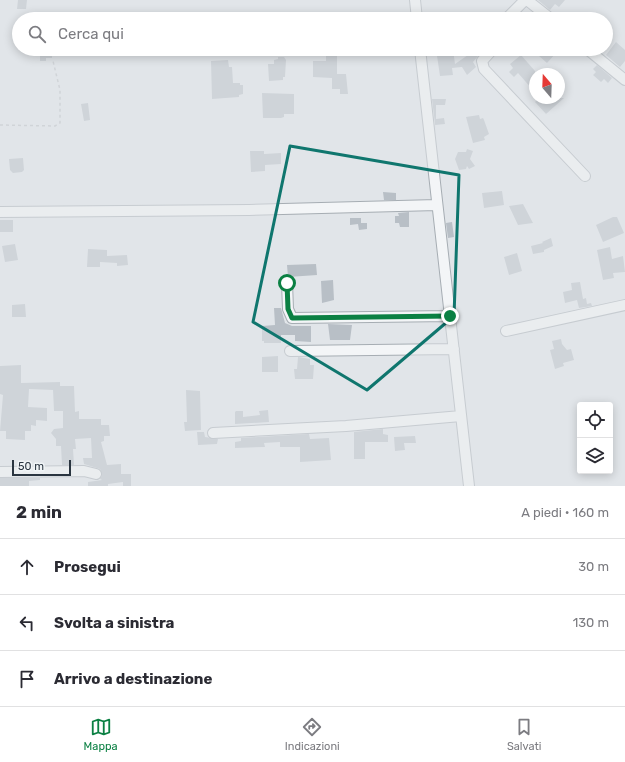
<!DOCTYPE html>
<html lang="it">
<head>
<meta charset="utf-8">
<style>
  body { margin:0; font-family:Rubik,sans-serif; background:#f2f2f3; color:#2b2b33 }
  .controls { position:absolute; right:12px; bottom:12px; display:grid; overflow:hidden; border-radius:4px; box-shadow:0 2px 10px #0003 }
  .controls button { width:36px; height:36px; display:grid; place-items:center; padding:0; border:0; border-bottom:1px solid #e1e1e2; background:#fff; color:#2b2b33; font:20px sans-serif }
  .compass { position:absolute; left:529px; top:68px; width:36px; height:36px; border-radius:50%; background:#fff; box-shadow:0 2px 10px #0003; rotate:341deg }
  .scale { position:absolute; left:12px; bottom:10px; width:59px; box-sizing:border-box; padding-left:4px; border:2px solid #2a3540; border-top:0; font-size:11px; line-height:14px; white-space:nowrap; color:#2a3540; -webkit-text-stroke:3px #f0f4f6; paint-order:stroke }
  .stop { position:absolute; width:12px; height:12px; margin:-9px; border:3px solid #0b8043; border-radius:50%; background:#fff }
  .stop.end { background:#0b8043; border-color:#fff; box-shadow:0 1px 4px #0008 }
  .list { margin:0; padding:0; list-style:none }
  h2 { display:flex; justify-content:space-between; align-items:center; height:52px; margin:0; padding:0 16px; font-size:17px }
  h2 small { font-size:13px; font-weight:400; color:#7c7c81 }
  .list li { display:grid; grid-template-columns:26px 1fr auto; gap:12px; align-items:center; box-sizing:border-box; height:56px; padding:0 16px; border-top:1px solid #e1e1e2 }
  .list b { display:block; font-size:15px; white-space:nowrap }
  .list em { font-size:13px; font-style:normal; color:#7c7c81 }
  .icon { flex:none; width:22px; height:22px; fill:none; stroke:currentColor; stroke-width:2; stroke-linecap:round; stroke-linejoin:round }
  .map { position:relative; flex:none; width:625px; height:486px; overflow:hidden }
  .search { position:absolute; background:#fff; box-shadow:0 2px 10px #0003; left:12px; right:12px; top:12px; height:44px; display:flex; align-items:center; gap:10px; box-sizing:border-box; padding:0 14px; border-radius:22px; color:#7c7c81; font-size:15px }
  .sheet { height:220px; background:#fff }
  nav { display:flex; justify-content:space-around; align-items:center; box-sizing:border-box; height:56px; border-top:1px solid #e1e1e2; background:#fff; font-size:11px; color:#7c7c81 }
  nav a { display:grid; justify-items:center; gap:2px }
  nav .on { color:#0b8043 }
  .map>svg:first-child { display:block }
</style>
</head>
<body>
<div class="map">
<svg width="625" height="486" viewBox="0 0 625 486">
  <rect width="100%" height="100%" fill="#e1e5e9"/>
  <path fill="#b8bfc6" d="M18 0H27L26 9H17Z
    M538 0H565L559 7 555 4 550 10Z
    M616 42 625 50V61L620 67 606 55Z
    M436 49H453L455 64 468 55 473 49H484L473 62 476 67 467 75 462 67 452 68 453 75 440 76Z
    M531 49H552L556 53 547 63Z
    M40 52H52V58H46V61H40Z
    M326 54H337V74H346L348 94H340V89H332V78L313 77V61H326Z
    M521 55 535 71V86L532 89 518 73 514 77 509 72 513 68 510 64Z
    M278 57H284L286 60 285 77H283V80L269 81 268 64H274V60L278 59Z
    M228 60 229 67H232L233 83H240V85H243V94L239 95V97L212 99 211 61Z
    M597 65 612 78 608 83 604 79 601 82 593 75 596 72 593 69Z
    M262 93 294 94V114H284V117L281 118H263Z
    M539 98H564L546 114 535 102Z
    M432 99H446L445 105H436V119L444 118 445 124 435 125 436 132Z
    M88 103 90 120 84 121 81 104Z
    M479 115 480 119 483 118 484 120 489 134 484 137 485 140 473 143 466 117Z
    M467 149 473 151 470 159 475 166 469 169 467 166 466 169 459 170 455 159 458 152H466Z
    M250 151H264V154L281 153V164L265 165V171L251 172Z
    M23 158 24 170 22 172 13 173 10 170 9 159Z
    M502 191 504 205 484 208 482 193Z
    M383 192 396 193V200H384Z
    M523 204 533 223 518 225 509 206Z
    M409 212V227H400L399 223H395V216H399L398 213Z
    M613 217H617L624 233 603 242 596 225Z
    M350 218H361V223H367V229L359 230 358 224 350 225Z
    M0 220H13V232H0Z
    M452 222 454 237 448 238 446 223Z
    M551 238 553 246 544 250V252L533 254 531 246 543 243 542 242Z
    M15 244 18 260 5 262 2 246Z
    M610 247 612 259 623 256 625 272 613 273 614 278 603 280 597 250Z
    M88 249 107 250V256L127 255 128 265 117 266V263L100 262V267H87Z
    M517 253 522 271 509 275 504 257Z
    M316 264 317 275 288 277 287 265Z
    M333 280 334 300 322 303 321 281Z
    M580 282 583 299 586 298 587 304 591 303 592 306 579 308 577 300 565 303 563 292 572 290 571 283Z
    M25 304 26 317H12V305Z
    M274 308H281L285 323 292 326H311V342L295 341V335H281V343H264V341H262V326L275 325Z
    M328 324 352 325 350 340H330Z
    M561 339 562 344 567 350 571 349 574 360 563 363 564 366 555 369 550 350 554 349 552 341Z
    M278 356V372H262V357Z
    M298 357 310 359V365H314L313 379H295L294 369H297Z
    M21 365V383L60 382V386H74L75 412 79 411V419H101V425H109L110 436H104V441L101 442 107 465 121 464V474H131V486H123V482L108 484V486H88V482L102 480 100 479 102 475 100 469 84 464 83 458H92L91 438 75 439 76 449H73L74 465H62L61 446H56V439L51 433 54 429 63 428V411H54L53 390 29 389 28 407 47 408V421L36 420V426L31 425V431H25V440L6 439V431H0L3 395 0 394V366Z
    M186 390 200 391 201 430 185 431 184 422H187Z
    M268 410 269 422 235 424V412L236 411H243V417L260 415 259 411Z
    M383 429V434L388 435V442H365V459H354V432Z
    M197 432H204L205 437 218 439 217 444 198 445Z
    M309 434 310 439 329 438 331 460 300 462V447H280V442L264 443 265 447 235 448V442L241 441V438Z
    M415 436 416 443H404L405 450 395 451 394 437Z
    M0 478H40V480L29 481V486H0Z"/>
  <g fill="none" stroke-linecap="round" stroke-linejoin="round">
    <g stroke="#a6adb3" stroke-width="12">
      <path id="minor" d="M415 0 417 19
        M527 0 551 19
        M506 19 525 0
        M420 49 469 486
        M493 49 482 61 484 69 585 176
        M587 49 625 80
        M0 212 249 210 437 205
        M287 283 288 309 292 318 450 316
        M506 331 625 305
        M290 351 454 349
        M213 433 346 426 461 416
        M0 472 84 471 96 474"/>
    </g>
    <path stroke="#bbbfc4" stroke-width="1.5" stroke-dasharray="3 3" stroke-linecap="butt" d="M0 125 55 126 60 123V90L53 61"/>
    <use href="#minor" stroke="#f3f5f7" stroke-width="10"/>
  </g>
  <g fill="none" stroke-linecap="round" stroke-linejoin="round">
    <path stroke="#0b8043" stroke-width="5" d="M287 283 288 309 292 318 450 316"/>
  </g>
  <path d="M0 0H625V486H0ZM290 146 459 175 454 316 367 390 253 322Z" fill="#e1e5e9" fill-opacity=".55" fill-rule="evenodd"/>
  <path fill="none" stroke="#0f766e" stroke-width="3" stroke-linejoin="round" d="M290 146 459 175 454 316 367 390 253 322Z"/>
</svg>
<div class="controls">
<button><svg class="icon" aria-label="locate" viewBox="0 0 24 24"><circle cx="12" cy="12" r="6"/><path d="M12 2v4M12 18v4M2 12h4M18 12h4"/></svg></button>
<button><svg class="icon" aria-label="layers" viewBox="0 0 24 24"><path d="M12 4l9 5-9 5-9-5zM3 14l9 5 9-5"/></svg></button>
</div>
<svg class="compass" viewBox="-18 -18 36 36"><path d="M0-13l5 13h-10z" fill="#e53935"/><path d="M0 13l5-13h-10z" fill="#7c7c81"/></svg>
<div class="scale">50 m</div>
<div class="stop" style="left:287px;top:283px"></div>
<div class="stop end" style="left:450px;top:316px"></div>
<div class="search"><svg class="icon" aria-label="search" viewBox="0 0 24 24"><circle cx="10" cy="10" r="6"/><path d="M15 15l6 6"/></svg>Cerca qui</div>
</div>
<section class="sheet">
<h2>2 min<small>A piedi · 160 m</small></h2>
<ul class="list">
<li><svg class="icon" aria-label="ahead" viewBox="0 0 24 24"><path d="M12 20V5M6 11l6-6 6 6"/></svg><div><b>Prosegui</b></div><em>30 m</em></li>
<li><svg class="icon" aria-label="left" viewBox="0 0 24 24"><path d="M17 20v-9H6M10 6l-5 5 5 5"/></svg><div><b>Svolta a sinistra</b></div><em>130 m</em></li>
<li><svg class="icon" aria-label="arrive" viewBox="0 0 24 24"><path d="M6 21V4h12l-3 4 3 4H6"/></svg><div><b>Arrivo a destinazione</b></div></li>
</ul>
</section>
<nav>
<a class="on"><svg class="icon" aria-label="map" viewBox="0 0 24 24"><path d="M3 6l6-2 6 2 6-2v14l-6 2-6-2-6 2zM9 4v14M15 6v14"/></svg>Mappa</a>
<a><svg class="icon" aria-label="directions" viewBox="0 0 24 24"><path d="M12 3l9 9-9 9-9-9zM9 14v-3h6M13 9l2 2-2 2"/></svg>Indicazioni</a>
<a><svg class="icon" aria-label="saved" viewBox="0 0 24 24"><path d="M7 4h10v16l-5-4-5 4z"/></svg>Salvati</a>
</nav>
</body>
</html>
